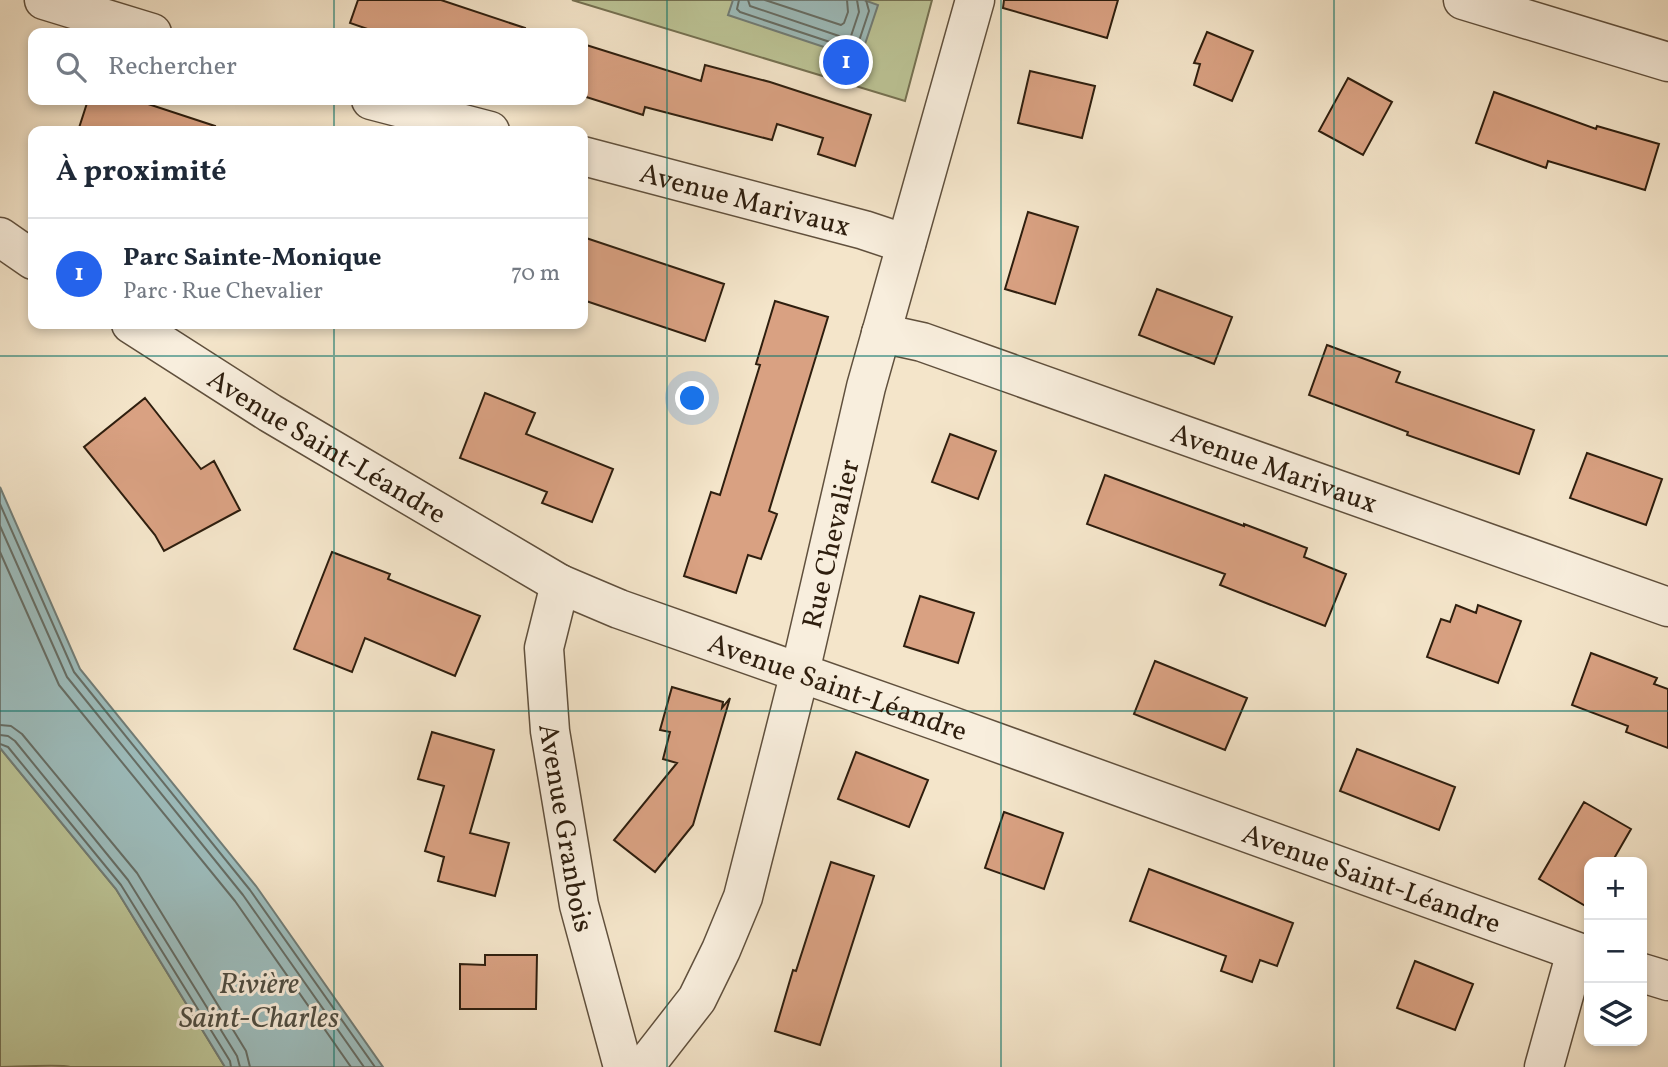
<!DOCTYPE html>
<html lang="fr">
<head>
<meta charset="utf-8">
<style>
  body { margin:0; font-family:Vollkorn,serif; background:#f6f6f7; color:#1f2937 }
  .controls { position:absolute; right:21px; bottom:21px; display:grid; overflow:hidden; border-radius:14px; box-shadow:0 4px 10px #0003 }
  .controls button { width:63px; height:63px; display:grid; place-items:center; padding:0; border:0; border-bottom:2px solid #e0e1e3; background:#fff; color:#1f2937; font:35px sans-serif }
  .you { position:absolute; left:693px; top:399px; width:24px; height:24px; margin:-18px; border:5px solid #fff; border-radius:50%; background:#1a73e8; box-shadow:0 0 0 10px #1a73e833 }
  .badge { display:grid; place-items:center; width:46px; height:46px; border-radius:50%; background:#2563eb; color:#fff; font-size:23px; font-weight:700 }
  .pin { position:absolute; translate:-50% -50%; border:4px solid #fff; box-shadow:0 2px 7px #0006 }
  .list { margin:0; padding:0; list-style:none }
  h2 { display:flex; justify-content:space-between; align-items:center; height:91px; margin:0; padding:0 28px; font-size:30px }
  h2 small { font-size:23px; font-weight:400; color:#747a83 }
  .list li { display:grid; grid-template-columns:46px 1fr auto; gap:21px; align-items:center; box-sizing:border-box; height:112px; padding:0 28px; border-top:2px solid #e0e1e3 }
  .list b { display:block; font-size:26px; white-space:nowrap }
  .list p { margin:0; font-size:23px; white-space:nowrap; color:#747a83 }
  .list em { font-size:23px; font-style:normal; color:#747a83 }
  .icon { flex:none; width:38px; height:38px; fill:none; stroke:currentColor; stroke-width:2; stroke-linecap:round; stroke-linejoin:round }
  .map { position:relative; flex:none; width:1668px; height:1067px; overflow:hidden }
  .search { position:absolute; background:#fff; box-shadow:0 4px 10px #0003; left:28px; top:28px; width:560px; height:77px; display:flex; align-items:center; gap:18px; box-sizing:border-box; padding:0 24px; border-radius:14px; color:#747a83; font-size:26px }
  .panel { position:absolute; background:#fff; box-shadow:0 4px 10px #0003; left:28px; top:126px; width:560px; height:203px; border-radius:14px }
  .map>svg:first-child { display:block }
</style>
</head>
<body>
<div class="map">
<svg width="1668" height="1067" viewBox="0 0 1668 1067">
  <rect width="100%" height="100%" fill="#f4e5ca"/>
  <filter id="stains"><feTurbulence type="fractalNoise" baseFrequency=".00286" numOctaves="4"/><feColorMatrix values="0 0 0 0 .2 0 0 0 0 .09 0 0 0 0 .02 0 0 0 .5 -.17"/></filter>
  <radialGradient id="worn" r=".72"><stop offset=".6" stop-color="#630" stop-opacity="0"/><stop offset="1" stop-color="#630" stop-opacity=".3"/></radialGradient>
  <path fill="#bcc496" stroke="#757152" stroke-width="2" d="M572 0H932L905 101Z
    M0 748 116 889 225 1067H70C63 1064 13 1067 0 1067Z"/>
  <path fill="#9dbdbd" stroke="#717d77" stroke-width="2" d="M733 0H864L878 5 860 59 728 15Z
    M0 487 80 669 256 886 383 1067H225L116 889 0 748Z"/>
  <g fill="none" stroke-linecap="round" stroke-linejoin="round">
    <path stroke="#666e66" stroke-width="2" d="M739 0 737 9 740 12 854 50 857 47 869 11 866 0
      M748 0 750 6 848 39 851 36 859 12 857 0
      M765 0 841 25 844 23 848 12 847 0
      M0 504 74 672 250 890 375 1067
      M0 526 67 677 243 895 364 1067
      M0 552 59 685 235 901 351 1067
      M0 725 11 726 22 734 137 873 246 1051 250 1067
      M0 735 8 736 15 741 128 880 237 1056 240 1067
      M0 744 8 747 121 885 230 1061 231 1067"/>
  </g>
  <path fill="#d9a182" stroke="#2e1e0e" stroke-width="2" d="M358 0H441L525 28 524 33H379L350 23Z
    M1004 0H1118L1107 38 1003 8Z
    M1207 32 1253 51 1232 101 1194 85 1200 64 1194 63Z
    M583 44 701 81 705 65 770 82 871 115 855 166 818 154 823 138 777 124 772 140 645 107 643 115 583 96Z
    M1030 71 1095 86 1082 138 1018 123Z
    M1348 78 1392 102 1363 155 1319 131Z
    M1494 92 1596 129 1597 126 1659 144 1645 190 1548 161 1546 168 1476 143Z
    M88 100H136L215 126 214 131H78Z
    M1028 212 1078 227 1055 304 1005 289Z
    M583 237 724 284 705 341 583 300Z
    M1157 289 1232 317 1214 364 1139 335Z
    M775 301 828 317 769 511 777 514 761 559 748 555 736 593 684 576 711 492 720 495 760 365 756 364Z
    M1327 345 1400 372 1396 382 1534 430 1519 474 1407 435 1408 432 1309 395Z
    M485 393 535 413 526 434 613 469 592 522 542 503 547 492 460 458Z
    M145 398 201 469 214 461 240 510 164 551 155 535 84 447Z
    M950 434 996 451 978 499 932 482Z
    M1587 453 1662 479 1646 525 1570 498Z
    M1105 475 1244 526V524L1307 548 1304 557 1346 574 1325 626 1220 585 1225 574 1087 524Z
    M332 552 390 574 388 579 480 616 455 676 365 638 352 672 294 649Z
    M920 596 974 613 958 663 904 646Z
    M1456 605 1476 613 1478 605 1521 621 1498 683 1427 657 1441 619 1450 622Z
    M1591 653 1657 678 1654 684 1668 689V748L1626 732 1628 726 1572 705Z
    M1155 661 1247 698 1225 750 1134 714Z
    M672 687 723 702 722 708 730 698 693 825 655 872 614 840 677 763 663 759 670 732 660 730Z
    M432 732 494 750 470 833 509 843 495 896 438 881 444 857 425 851 444 786 418 779Z
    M1357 749 1455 787 1439 830 1340 791Z
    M856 752 928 780 909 827 838 799Z
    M1584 802 1631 829 1612 862H1589V908L1539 879Z
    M1004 812 1063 833 1044 889 985 868Z
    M831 862 874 876 820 1045 775 1031 793 970 796 971Z
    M1149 869 1293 923 1277 966 1260 960 1252 982 1221 971 1226 956 1130 921Z
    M485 955H537L536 1009H460V964L485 965Z
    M1415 961 1473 984 1455 1030 1397 1008Z"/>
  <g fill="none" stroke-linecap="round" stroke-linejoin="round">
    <g stroke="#60503d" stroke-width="41">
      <g id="street">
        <path d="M44 0 152 33"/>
        <path d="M1463 0 1668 62"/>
        <path d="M371 100 490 131"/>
        <path id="s1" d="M583 156 864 230 906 244"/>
        <path d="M0 237 33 260"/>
        <path id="s2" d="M131 324 270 413 560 584 619 609 940 722 1589 956"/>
        <path id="s3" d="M881 333 922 342 1668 607"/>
        <path id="s4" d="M560 584 544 648 550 731 579 905 623 1067"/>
        <path d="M1642 973 1668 981"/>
        <path id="s5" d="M644 1067 697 999 721 950 743 897 800 672 866 387 975 0"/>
        <path d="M1544 1067 1576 952"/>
      </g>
    </g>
    <use href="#street" stroke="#f8eedd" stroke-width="38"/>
  </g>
  <path fill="none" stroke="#0f766e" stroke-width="2" stroke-opacity="0.55" d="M334 0V33M667 0V1067M1001 0V1067M1334 0V1067M334 100V131M334 324V1067M0 356H1668M0 711H1668"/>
  <g text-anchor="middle" stroke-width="6" stroke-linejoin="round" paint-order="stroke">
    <g font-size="28" fill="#2e1e0e" stroke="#f8eedd">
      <text dy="10" stroke="none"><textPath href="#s1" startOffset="168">Avenue Marivaux</textPath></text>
      <text dy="10" stroke="none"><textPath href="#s2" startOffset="231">Avenue Saint-Léandre</textPath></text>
      <text dy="10" stroke="none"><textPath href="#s3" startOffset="416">Avenue Marivaux</textPath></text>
      <text dy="10" stroke="none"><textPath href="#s5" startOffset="562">Rue Chevalier</textPath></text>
      <text dy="10" stroke="none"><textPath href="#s2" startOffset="798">Avenue Saint-Léandre</textPath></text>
      <text dy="10" stroke="none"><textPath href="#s4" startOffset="247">Avenue Granbois</textPath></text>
      <text dy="10" stroke="none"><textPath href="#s2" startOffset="1365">Avenue Saint-Léandre</textPath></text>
    </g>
    <g font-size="30" font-style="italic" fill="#4f4e43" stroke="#f8eedd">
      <text x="259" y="993">Rivière<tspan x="259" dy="34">Saint-Charles</tspan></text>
    </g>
  </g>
  <rect width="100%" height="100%" filter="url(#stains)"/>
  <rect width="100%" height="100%" fill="url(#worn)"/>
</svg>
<div class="controls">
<button>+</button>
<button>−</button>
<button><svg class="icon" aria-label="layers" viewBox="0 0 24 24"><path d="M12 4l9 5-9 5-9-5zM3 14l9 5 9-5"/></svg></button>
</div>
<div class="you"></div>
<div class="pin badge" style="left:846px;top:62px">1</div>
<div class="search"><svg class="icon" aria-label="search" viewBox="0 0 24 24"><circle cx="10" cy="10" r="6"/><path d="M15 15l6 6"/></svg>Rechercher</div>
<section class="panel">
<h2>À proximité<small></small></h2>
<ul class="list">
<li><span class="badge">1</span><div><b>Parc Sainte-Monique</b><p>Parc · Rue Chevalier</p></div><em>70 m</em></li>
</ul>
</section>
</div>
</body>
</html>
